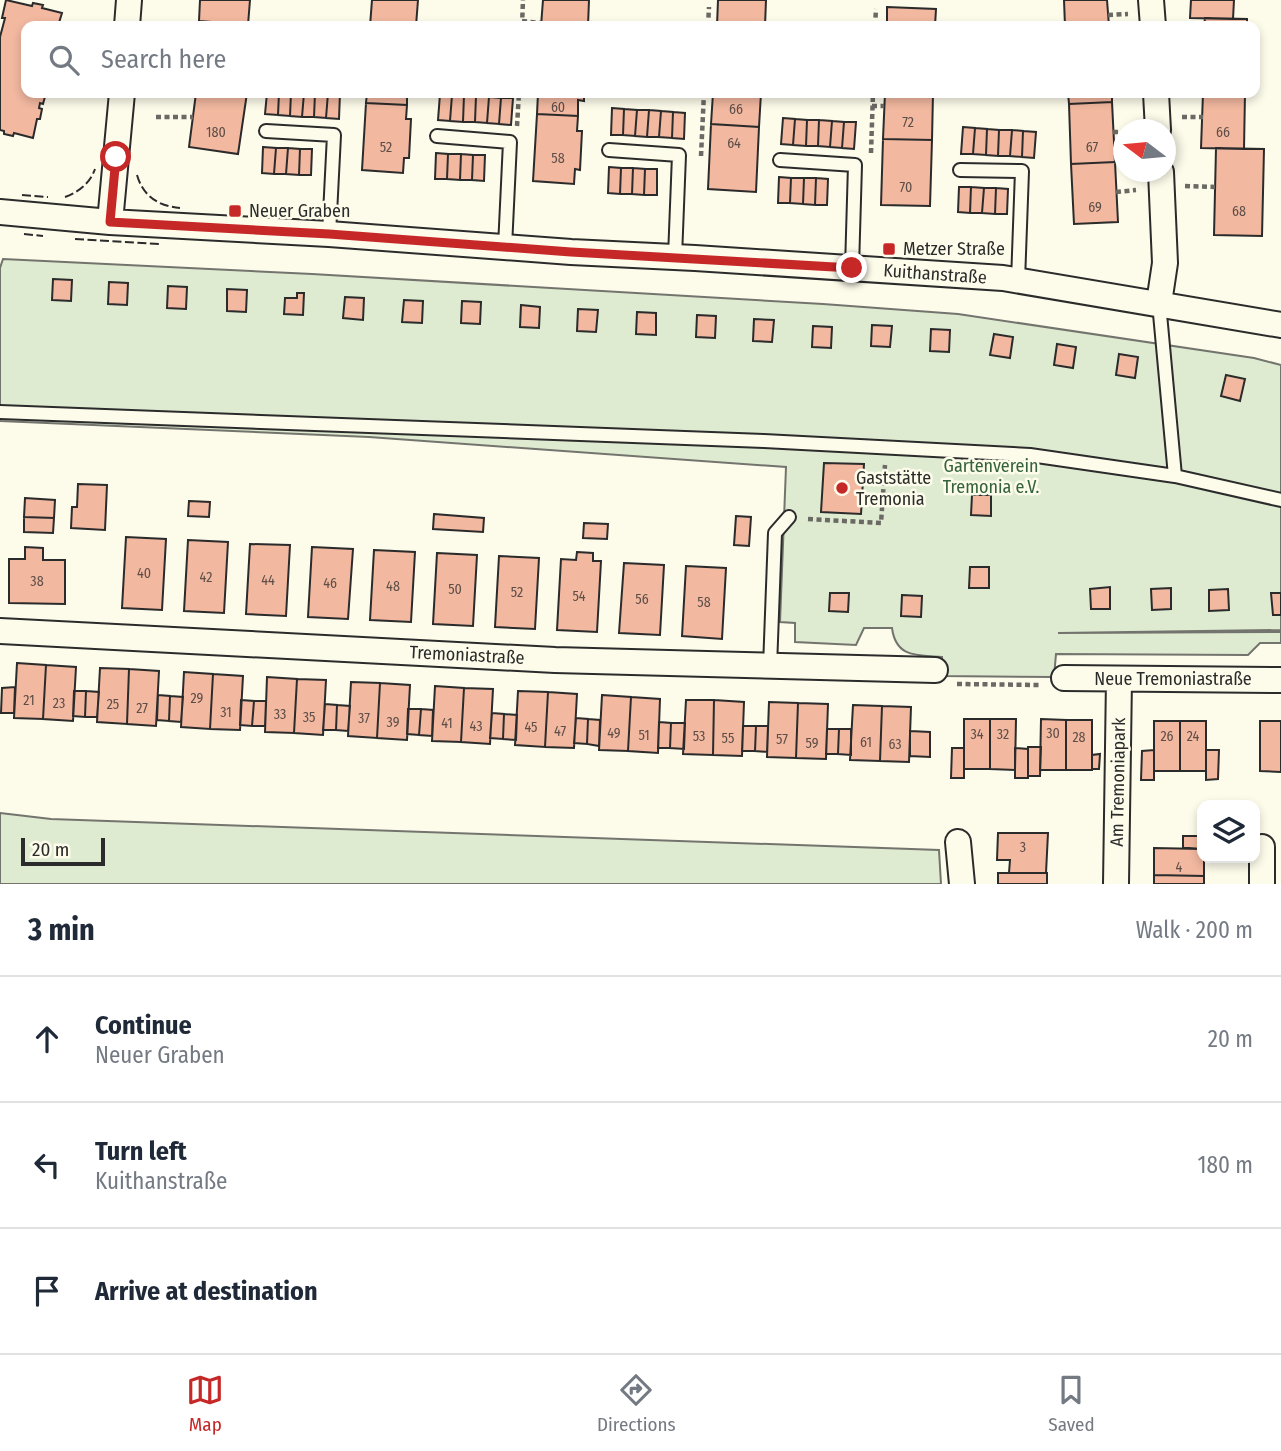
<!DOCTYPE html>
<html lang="en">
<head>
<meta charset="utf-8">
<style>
  body { margin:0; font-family:"Fira Sans Condensed",sans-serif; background:#f6f6f7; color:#1f2937 }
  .controls { position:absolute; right:21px; bottom:21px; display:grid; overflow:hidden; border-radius:14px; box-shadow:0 4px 10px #0003 }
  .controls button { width:63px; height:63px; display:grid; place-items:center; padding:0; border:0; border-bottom:2px solid #e0e1e3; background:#fff; color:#1f2937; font:35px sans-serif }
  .compass { position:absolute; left:1113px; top:119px; width:63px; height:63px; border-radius:50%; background:#fff; box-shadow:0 4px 10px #0003; rotate:286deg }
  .scale { position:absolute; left:21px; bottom:18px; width:84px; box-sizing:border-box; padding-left:7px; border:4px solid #2b2b2b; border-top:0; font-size:19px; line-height:24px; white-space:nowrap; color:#2b2b2b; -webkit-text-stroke:5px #fdfbea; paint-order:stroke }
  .stop { position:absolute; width:21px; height:21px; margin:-16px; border:5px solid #c62828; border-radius:50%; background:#fff }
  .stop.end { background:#c62828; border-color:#fff; box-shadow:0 2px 7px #0008 }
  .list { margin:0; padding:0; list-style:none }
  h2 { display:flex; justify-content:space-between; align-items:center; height:91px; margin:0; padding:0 28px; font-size:30px }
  h2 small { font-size:23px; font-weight:400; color:#747a83 }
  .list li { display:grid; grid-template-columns:46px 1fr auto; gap:21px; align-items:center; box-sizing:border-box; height:126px; padding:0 28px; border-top:2px solid #e0e1e3 }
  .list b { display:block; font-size:26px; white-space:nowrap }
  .list p { margin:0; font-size:23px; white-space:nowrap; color:#747a83 }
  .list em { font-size:23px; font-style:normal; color:#747a83 }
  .icon { flex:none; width:38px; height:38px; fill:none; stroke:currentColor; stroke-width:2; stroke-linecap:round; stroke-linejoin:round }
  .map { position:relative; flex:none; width:1281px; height:884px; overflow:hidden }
  .search { position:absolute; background:#fff; box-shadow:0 4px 10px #0003; left:21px; right:21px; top:21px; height:77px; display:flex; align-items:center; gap:18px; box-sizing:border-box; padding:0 24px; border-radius:14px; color:#747a83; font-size:26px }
  .sheet { height:469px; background:#fff }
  nav { display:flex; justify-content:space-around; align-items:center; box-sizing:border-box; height:98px; border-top:2px solid #e0e1e3; background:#fff; font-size:19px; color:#747a83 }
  nav a { display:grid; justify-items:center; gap:4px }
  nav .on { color:#c62828 }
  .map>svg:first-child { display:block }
</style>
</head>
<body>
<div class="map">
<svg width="1281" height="884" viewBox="0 0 1281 884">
  <rect width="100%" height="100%" fill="#fdfbea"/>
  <path fill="#deebd1" stroke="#74746e" stroke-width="2" d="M3 259 312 274 823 304 958 314 1254 358 1281 365V630L1058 633 1281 632V643H1260L1248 655 1056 654 1054 677 941 676 942 657C917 655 896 658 892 628H864L856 645 795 642V623L780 622 786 467 369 437 0 421V268Z
    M0 813 51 819 939 850 941 884H0Z"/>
  <path fill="#f2b8a0" stroke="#2b2b2b" stroke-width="2" d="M6 0 32 6 33 3 43 5 42 8 62 13 58 26H26V93H46L43 104 40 103 39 108 42 109 40 119H37L33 138 14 133 13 136 4 134V131L0 130V37L5 18H2Z
    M200 0H250L248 25 199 21Z
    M372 0H418L416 26H370Z
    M543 0H589L588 26H541Z
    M718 0H766L765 26H717Z
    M1064 0H1107L1109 26H1065Z
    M1191 0H1234L1233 19 1190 18Z
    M887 7 936 9 935 26H887Z
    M1205 18 1247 19V26H1204Z
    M199 21 248 25V26H198Z
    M196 93H247L238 154 189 147Z
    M267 93H279L278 115 265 114Z
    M279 93H291L290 116 278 115Z
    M291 93H304L302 117 290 116Z
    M304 93H315L314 117H302Z
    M315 93H328L326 118 314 117Z
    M328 93H340L339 119 326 118Z
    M367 93H407V105L366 103Z
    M538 93H584V101L578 100V116L537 114Z
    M713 93H761L759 127 711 124Z
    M885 93H933L932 140 883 139Z
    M1068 93H1112V102L1069 104Z
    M1203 93H1245L1244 149 1201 148Z
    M440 94 452 95 450 121 438 120Z
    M452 95H464L463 122 450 121Z
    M464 95 476 96 475 122H463Z
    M476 96 489 97 487 123 475 122Z
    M489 97 501 98 499 124 487 123Z
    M501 98H513L511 125 499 124Z
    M1112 102 1115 162 1071 164 1069 104Z
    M366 103 407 105 406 119H411L409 158H404L403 173 362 170Z
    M612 108 624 109 623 135H611Z
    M624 109 637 110 635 136 623 135Z
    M637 110H649L647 137 635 136Z
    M649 110 661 111 659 137H647Z
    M661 111 673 112 672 138 659 137Z
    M673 112 685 113 684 139 672 138Z
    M537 114 578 116 577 131H582L580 170 575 169 574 184 533 181Z
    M783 118 795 119 793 145 781 144Z
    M795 119 807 120 806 146 793 145Z
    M807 120H819L818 146H806Z
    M819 120 832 121 830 147 818 146Z
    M832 121 844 122 842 148 830 147Z
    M844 122H856L854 149 842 148Z
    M711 124 759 127 756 192 708 189Z
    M963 127 975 128 973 154H961Z
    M975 128 987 129 986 155 973 154Z
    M987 129 999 130 998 156 986 155Z
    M999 130H1012L1010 156H998Z
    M1012 130 1023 131 1022 157 1010 156Z
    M1023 131 1036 132 1034 158 1022 157Z
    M883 139 932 140 930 206 881 205Z
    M263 147 276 148 274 174 262 173Z
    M276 148H288L286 174H274Z
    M288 148 300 149 299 175 286 174Z
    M1216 148 1264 149 1262 236 1214 235Z
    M300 149H312L311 175H299Z
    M436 153 448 154 447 179H435Z
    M448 154H461L460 180 447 179Z
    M461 154 473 155 472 180H460Z
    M473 155H485L484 181 472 180Z
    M1115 162 1118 222 1074 224 1071 164Z
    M609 167 621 168 620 194 608 193Z
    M621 168H633L632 194H620Z
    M633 168 645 169 644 195 632 194Z
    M645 169H657V195H644Z
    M779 177 791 178 790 203H778Z
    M791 178H804L803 204 790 203Z
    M804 178H816L815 205 803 204Z
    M816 178 828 179 827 205H815Z
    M959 187H971L970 213 958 212Z
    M971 187 984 188 982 213H970Z
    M984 188H996L995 214 982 213Z
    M996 188 1008 189 1007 214H995Z
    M53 279 72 280 71 301 52 300Z
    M109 282 128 283 127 305 108 304Z
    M168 286 187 287 186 309 167 308Z
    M227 289 247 290 246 312 227 311Z
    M297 293H304L303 315 284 314 285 298H297Z
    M345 297 364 298 363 320 343 318Z
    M404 300 423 301 422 323 402 322Z
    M462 301 481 302 480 324 461 323Z
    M521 305 540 307 539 328 520 327Z
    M578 309 598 310 596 332 577 331Z
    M637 312 656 313V335L636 334Z
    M697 315 716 316 715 338 696 337Z
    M754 319 774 320 772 342 753 341Z
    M872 325 892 326 890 347 871 346Z
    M813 326 832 327 831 348 812 347Z
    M931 329 950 330 949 352 930 351Z
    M994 334 1013 337 1010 358 990 355Z
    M1057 344 1076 347 1073 368 1054 365Z
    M1119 354 1138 357 1135 378 1116 375Z
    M1226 375 1245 379 1240 401 1221 396Z
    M824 463 864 464 861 514 821 512Z
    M78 484 107 485 105 530 71 528 72 507H77Z
    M972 495H991V516L971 515Z
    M25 498 55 500 54 518 24 517Z
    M189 501 210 502 209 517 188 516Z
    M434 514 484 518 483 532 433 529Z
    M736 516 751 517 749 546 734 545Z
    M24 517 54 518 53 533 24 532Z
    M584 523 608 524 607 539 583 538Z
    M126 537 166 539 162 610 122 608Z
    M188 540 228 542 224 613 184 611Z
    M250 544 290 545 286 616 246 614Z
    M25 547 43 548V560H65V604L9 603V559H25Z
    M312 547 353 549 348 619 308 617Z
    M374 550 415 552 411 622 370 620Z
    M577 552 593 553V561H601L597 632 557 630 561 559 576 560Z
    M437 553 477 555 473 626 433 624Z
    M499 556 539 558 535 629 495 627Z
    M624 563 664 565 660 635 619 633Z
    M686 566 726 568 722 639 682 636Z
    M970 567H989V588H969Z
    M1110 587V609H1091L1090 589Z
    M1171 588V609L1152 610 1151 589Z
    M1228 589 1229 610 1209 611V590Z
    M830 593H849L848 612 829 611Z
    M1271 593H1281V615H1273Z
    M902 595 922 596 921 617 901 616Z
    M17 663 46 665 43 719 14 718Z
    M46 665 76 667 73 721 43 719Z
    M100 668 129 669 127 724 97 722Z
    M129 669 159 671 156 726 127 724Z
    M184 672 213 674 210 729 181 727Z
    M213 674 243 676 240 730 210 729Z
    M267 677 297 679 294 733 265 732Z
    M297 679 326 680 323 735 294 733Z
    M351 682 380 683 377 738 348 736Z
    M380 683 410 685 407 740 377 738Z
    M435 686 464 688 461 742 432 741Z
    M15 687 14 713H1L2 688Z
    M464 688 493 689 490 744 461 742Z
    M74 691H86L85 717 73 716Z
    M86 691 99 692 97 717H85Z
    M518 691 548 692 545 747 515 745Z
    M548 692 577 694 574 748 545 747Z
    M158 695 170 696 169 721 157 720Z
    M602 695 631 697 628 751 599 750Z
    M170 696 183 697 181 722 169 721Z
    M631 697 660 699 658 753 628 751Z
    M241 700 254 701 252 726 240 725Z
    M686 700H714L713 755 683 754Z
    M714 700 744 702 742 756 713 755Z
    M254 701H266L265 726H252Z
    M769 702 798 703 796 758 767 757Z
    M798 703 828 704 826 759 796 758Z
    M325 704 337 705 336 730H323Z
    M337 705 350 706 348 731 336 730Z
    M853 705 882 706 880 761 850 760Z
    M882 706 911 707 909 762 880 761Z
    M408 709H421L419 735 407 734Z
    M421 709 433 710 432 736 419 735Z
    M492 713 504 714 503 739 490 738Z
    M504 714 517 715 516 740 503 739Z
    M576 718 588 719 587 744 574 743Z
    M588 719 600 720 599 746 587 744Z
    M964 719H990V769H964Z
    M990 719H1016L1015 770 990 769Z
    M1041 719 1066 720V770H1040Z
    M1066 720H1092V770H1066Z
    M1154 721H1180V771H1154Z
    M1180 721H1206V771H1180Z
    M1260 721H1281V772L1260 771Z
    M659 722 671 723 670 748H658Z
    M671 723H685L684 749 670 748Z
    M743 726H756L755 751H742Z
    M756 726H768L767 752 755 751Z
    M827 729H839L838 754H826Z
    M839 729H851V755L838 754Z
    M910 731 930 732V757L910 756Z
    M1028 747H1041L1040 776H1028Z
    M952 748H964V778H951Z
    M1015 748 1028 749V778H1015Z
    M1154 750V780H1141L1142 751Z
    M1206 750H1219L1218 779 1206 780Z
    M1100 754 1099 769H1092V755Z
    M998 833H1048L1046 873H1009L1010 860H997Z
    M1183 836H1202V849L1183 848Z
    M1154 848 1202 849V858H1204V876L1154 875Z
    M998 873H1047V884H998Z
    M1154 875 1204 876V884H1154Z"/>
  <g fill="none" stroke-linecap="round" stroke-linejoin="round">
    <g stroke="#2b2b2b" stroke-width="16">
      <path id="service" d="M266 131 334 135 329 234
        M437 136 510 142 505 247
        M609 150 679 155 675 257
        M780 160 855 165 852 268
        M960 170 1022 171 1018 281
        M1159 303 1175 476
        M0 412 764 441 1030 455 1175 476 1281 500
        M770 667 775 533 789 517"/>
    </g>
    <g stroke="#2b2b2b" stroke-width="28">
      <path id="minor" d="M1151 0 1153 26
        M127 26 129 0
        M1156 93 1158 130
        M0 212 110 222 329 234 571 252 695 258 1003 278 1281 325
        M110 222 122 93
        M1159 303 1165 263 1161 172
        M0 631 555 660 935 670
        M1064 678 1281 680
        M958 842 962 884
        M1262 847V884
        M1116 884 1119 679"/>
    </g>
    <path stroke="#6a6964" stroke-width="4.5" stroke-dasharray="5 3.5" stroke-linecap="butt" d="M1108 15 1128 14
      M522 21 541 23
      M522 26 523 0
      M708 26 709 7
      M875 26 876 9
      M872 106H884
      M156 117H193
      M1182 117H1203
      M517 126 519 93
      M1113 132H1124
      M871 153 873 93
      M701 156 704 93
      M1185 186 1215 187
      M1116 192 1136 190
      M808 519 881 523 885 465
      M957 684 1039 685"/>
    <use href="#service" stroke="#fdfbea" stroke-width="12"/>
    <use href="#minor" stroke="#fdfbea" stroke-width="24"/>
    <path stroke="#2b2b2b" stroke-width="2" stroke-dasharray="9 3.5" stroke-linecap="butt" d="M137 175C143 196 158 206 180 208
      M22 195 48 197
      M65 197C79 192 90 183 95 169
      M24 234 43 236
      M75 239 159 244"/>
  </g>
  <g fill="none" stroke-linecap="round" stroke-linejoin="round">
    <path stroke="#c62828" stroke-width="9" d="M116 157 110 222 329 234 571 252 852 268"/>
  </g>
  <g fill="#c62828" stroke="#fdfbea" stroke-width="2.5">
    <rect x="228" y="204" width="14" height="14" rx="3.5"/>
    <rect x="882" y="242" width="14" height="14" rx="3.5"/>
    <circle cx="842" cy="488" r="7"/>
  </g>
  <g text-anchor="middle" stroke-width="5" stroke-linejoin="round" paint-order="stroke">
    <g font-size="14" fill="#5d4e48">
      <text x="558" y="112">60</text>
      <text x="736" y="114">66</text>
      <text x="908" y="127">72</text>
      <text x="216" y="137">180</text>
      <text x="1223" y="137">66</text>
      <text x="734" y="148">64</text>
      <text x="386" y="152">52</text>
      <text x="1092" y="152">67</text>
      <text x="558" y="163">58</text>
      <text x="906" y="192">70</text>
      <text x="1095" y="212">69</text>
      <text x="1239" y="216">68</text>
      <text x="144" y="578">40</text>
      <text x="206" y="582">42</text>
      <text x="268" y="585">44</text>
      <text x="37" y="586">38</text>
      <text x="330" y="588">46</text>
      <text x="393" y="591">48</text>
      <text x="455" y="594">50</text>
      <text x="517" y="597">52</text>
      <text x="579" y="601">54</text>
      <text x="642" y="604">56</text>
      <text x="704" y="607">58</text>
      <text x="197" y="703">29</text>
      <text x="29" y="705">21</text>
      <text x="59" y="708">23</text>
      <text x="113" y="709">25</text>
      <text x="142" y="713">27</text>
      <text x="226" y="717">31</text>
      <text x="280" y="719">33</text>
      <text x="309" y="722">35</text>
      <text x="364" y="723">37</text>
      <text x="393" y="727">39</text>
      <text x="447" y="728">41</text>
      <text x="476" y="731">43</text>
      <text x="531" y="732">45</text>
      <text x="560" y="736">47</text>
      <text x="614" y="738">49</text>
      <text x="1053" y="738">30</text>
      <text x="977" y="739">34</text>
      <text x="1003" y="739">32</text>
      <text x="644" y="740">51</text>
      <text x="699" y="741">53</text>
      <text x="1167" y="741">26</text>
      <text x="1193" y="741">24</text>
      <text x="1079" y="742">28</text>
      <text x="728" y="743">55</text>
      <text x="782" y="744">57</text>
      <text x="866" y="747">61</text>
      <text x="812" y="748">59</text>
      <text x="895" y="749">63</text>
      <text x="1023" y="852">3</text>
      <text x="1179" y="872">4</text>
    </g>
    <g font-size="18" fill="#2b2b2b" stroke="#fdfbea" text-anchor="start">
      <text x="249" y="217">Neuer Graben</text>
      <text x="903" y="255">Metzer Straße</text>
      <text x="856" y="484">Gaststätte<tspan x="856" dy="21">Tremonia</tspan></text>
    </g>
    <g font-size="18" fill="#2b2b2b" stroke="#fdfbea">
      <text transform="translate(935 274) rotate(4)" y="6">Kuithanstraße</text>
      <text transform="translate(467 655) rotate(3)" y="6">Tremoniastraße</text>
      <text x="1173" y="685">Neue Tremoniastraße</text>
      <text transform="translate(1118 782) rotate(-89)" y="6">Am Tremoniapark</text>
    </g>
    <g font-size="18" fill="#34623c" stroke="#fdfbea">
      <text x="991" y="472">Gartenverein<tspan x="991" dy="21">Tremonia e.V.</tspan></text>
    </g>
  </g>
</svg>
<div class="controls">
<button><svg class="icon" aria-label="layers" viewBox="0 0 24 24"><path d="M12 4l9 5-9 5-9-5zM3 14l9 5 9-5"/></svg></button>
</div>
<svg class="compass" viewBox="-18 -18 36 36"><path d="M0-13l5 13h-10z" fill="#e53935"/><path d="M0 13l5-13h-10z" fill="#747a83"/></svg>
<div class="scale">20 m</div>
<div class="stop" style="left:116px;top:157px"></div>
<div class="stop end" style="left:852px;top:268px"></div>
<div class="search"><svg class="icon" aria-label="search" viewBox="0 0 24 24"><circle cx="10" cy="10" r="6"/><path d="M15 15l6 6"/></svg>Search here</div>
</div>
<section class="sheet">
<h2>3 min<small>Walk · 200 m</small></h2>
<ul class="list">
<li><svg class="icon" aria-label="ahead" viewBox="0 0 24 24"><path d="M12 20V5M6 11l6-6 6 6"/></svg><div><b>Continue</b><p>Neuer Graben</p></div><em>20 m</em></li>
<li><svg class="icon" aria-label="left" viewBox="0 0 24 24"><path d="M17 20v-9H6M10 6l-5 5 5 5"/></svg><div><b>Turn left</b><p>Kuithanstraße</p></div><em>180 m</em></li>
<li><svg class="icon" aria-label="arrive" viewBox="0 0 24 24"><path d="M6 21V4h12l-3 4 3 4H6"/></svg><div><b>Arrive at destination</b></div></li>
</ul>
</section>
<nav>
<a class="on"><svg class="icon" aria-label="map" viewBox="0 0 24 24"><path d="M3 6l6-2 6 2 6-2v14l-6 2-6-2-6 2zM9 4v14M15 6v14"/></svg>Map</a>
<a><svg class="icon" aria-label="directions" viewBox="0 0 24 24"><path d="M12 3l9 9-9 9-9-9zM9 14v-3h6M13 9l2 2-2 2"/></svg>Directions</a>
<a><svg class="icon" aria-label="saved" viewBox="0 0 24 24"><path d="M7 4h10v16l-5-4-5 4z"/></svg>Saved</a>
</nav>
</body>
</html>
